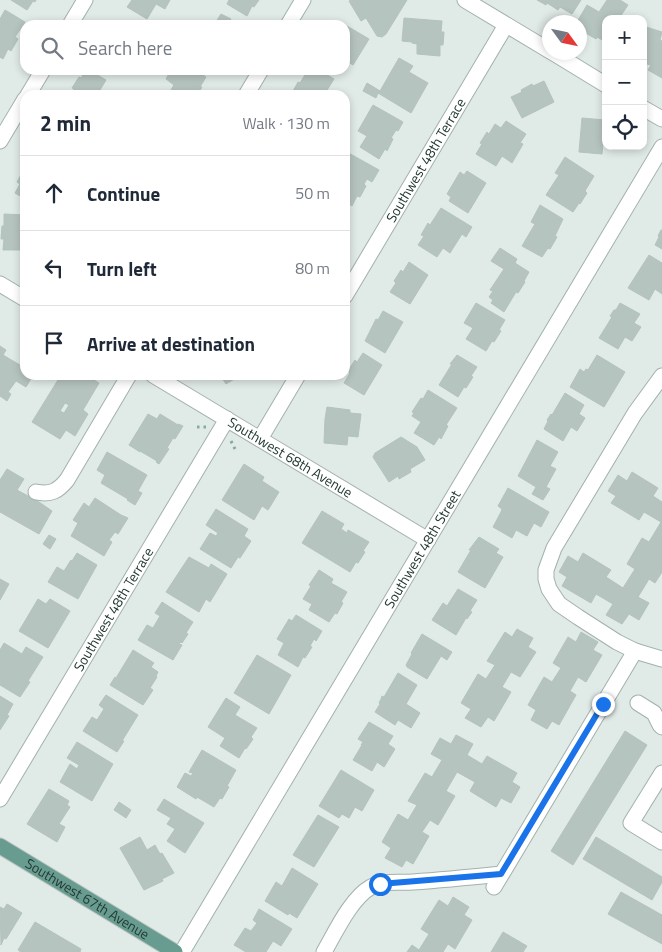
<!DOCTYPE html>
<html lang="en">
<head>
<meta charset="utf-8">
<style>
  body { margin:0; font-family:"Titillium Web",sans-serif; background:#f2f2f3; color:#1f2937 }
  .controls { position:absolute; right:15px; top:15px; display:grid; overflow:hidden; border-radius:10px; box-shadow:0 2px 8px #0003 }
  .controls button { width:45px; height:45px; display:grid; place-items:center; padding:0; border:0; border-bottom:1px solid #e0e1e3; background:#fff; color:#1f2937; font:25px sans-serif }
  .compass { position:absolute; left:542px; top:15px; width:45px; height:45px; border-radius:50%; background:#fff; box-shadow:0 2px 8px #0003; rotate:123deg }
  .stop { position:absolute; width:15px; height:15px; margin:-11px; border:4px solid #1a73e8; border-radius:50%; background:#fff }
  .stop.end { background:#1a73e8; border-color:#fff; box-shadow:0 1px 5px #0008 }
  .list { margin:0; padding:0; list-style:none }
  h2 { display:flex; justify-content:space-between; align-items:center; height:65px; margin:0; padding:0 20px; font-size:21px }
  h2 small { font-size:16px; font-weight:400; color:#747a83 }
  .list li { display:grid; grid-template-columns:32px 1fr auto; gap:15px; align-items:center; box-sizing:border-box; height:75px; padding:0 20px; border-top:1px solid #e0e1e3 }
  .list b { display:block; font-size:19px; white-space:nowrap }
  .list em { font-size:16px; font-style:normal; color:#747a83 }
  .icon { flex:none; width:28px; height:28px; fill:none; stroke:currentColor; stroke-width:2; stroke-linecap:round; stroke-linejoin:round }
  .map { position:relative; flex:none; width:662px; height:952px; overflow:hidden }
  .search { position:absolute; background:#fff; box-shadow:0 2px 8px #0003; left:20px; top:20px; width:330px; height:55px; display:flex; align-items:center; gap:12px; box-sizing:border-box; padding:0 18px; border-radius:15px; color:#747a83; font-size:19px }
  .panel { position:absolute; background:#fff; box-shadow:0 2px 8px #0003; left:20px; top:90px; width:330px; height:290px; border-radius:15px }
  .map>svg:first-child { display:block }
</style>
</head>
<body>
<div class="map">
<svg width="662" height="952" viewBox="0 0 662 952">
  <rect width="100%" height="100%" fill="#e0eae6"/>
  <path fill="#b6c4bf" stroke="#b3c3bd" fill-rule="evenodd" d="M11 0H36L35 2 33 1 27 10Z
    M132 0H170L165 9 156 4 147 19 127 7Z
    M229 0H259L254 7 252 6 247 16 227 4Z
    M351 0H407L386 34 382 37 377 36 366 18 361 21 349 1Z
    M537 0H581L572 14 560 7 558 10 547 3 546 5Z
    M607 0H620L628 5 620 17 623 19H606V42L597 37 596 39 584 32 585 30 580 27V22H577L587 5 599 12Z
    M5 10 25 22 15 37 18 39 11 51 8 49 3 59 0 57V19Z
    M221 14 231 19 227 25H214Z
    M404 18 442 21 441 32H444L443 45H440V56L417 54V44L412 43V42L402 41Z
    M347 26 369 39 353 65 345 60V30Z
    M643 26 662 32 660 40 662 41V78L648 70 651 65 643 63Z
    M399 58 413 66 409 72 428 83 411 113 378 93 376 98 363 91 367 83 380 91Z
    M86 70H89L106 80 97 95H71L74 89 72 88 79 77 81 78Z
    M171 70H194L206 77 200 87H202L197 95H168L174 85 166 79Z
    M308 70H319L334 79 324 95H294L292 93 298 82 300 83Z
    M544 81 554 102 522 118 511 97 522 92 521 90 532 84 533 86Z
    M373 105 403 122 398 131 396 130 391 138 393 139 387 151 385 149 379 159 360 147 367 136 358 131Z
    M582 118 605 120 604 131H606L605 143H603L602 154 579 152Z
    M506 121 526 134 520 143 523 144 512 163 502 156 496 166 476 154 482 144 480 143 487 132 489 134 495 124 501 128Z
    M345 151 379 170 372 182 367 179 364 184 366 186 360 197 357 196 352 206 349 204 347 208 345 207Z
    M565 157 594 176 585 191 587 193 580 204 579 203 573 212 546 195 559 175 555 173Z
    M23 171 25 172V199L15 193 20 184 17 182Z
    M467 171 486 183 468 213 449 201 451 197 447 194 460 172 464 175Z
    M540 205 563 219 555 236 557 237 550 249 548 248 542 257 522 246 535 224 531 222Z
    M441 208 472 227 466 237 462 234 450 253 443 248 437 257 418 245 424 236 421 235 428 223 430 225Z
    M4 214 25 215V250H3L4 239H1L2 226H4Z
    M661 230H662V249L655 245 659 237 658 236Z
    M500 248 517 259 515 263 529 272 524 281 525 282 518 293 516 292 504 312 491 303 493 300 489 297 493 291 490 290 504 269 491 261Z
    M649 255 662 263V294L655 289 649 300 628 288Z
    M409 262 428 275 410 304 390 292 396 283 394 281 401 270 403 272Z
    M476 303 505 320 499 330 501 331 494 342 492 341 486 351 466 339 473 328 464 323Z
    M620 303 640 314 634 323 641 327 632 341 625 337 618 349 599 338 612 317 610 316 614 310H616Z
    M383 311 403 322 385 353 365 341 376 319 378 320Z
    M0 346 6 350 3 355 25 368V375H33L26 387 16 381 8 392 11 394 7 401 0 396Z
    M363 353 382 365 364 395 344 383 350 373 348 371 355 360 357 362Z
    M457 355 477 367 471 376 473 377 466 388 464 387 458 397 439 385 452 364H450Z
    M597 355 625 372 604 407 570 387 580 369 584 372 586 369 588 370Z
    M61 375H67L74 379 76 375H85L99 383 83 410 88 414 75 436 66 430 60 439 32 422ZM65 403 69 405 64 413 60 411Z
    M220 375H244L237 380 236 378 226 384Z
    M428 390 457 408 446 425 448 426 441 439 439 437 434 445 414 433 421 422 412 416 414 413 412 412 421 398 423 399Z
    M565 393 584 405 579 414 585 418 577 431 571 427 563 441 544 429 548 421 547 420 551 414 552 415Z
    M327 407 350 410V413L361 414 358 437 348 436 347 445 324 443 325 419Z
    M148 414 157 419 160 414 178 425V424L183 426 175 439 173 438 167 448 169 449 159 464 156 462 157 461 140 451V452L129 445Z
    M401 437 417 447 425 460 410 469 411 472 399 479 398 476 389 482 373 457 375 453Z
    M537 440 558 452 550 466 556 469 546 487 550 489 543 500 532 494 536 487 518 476Z
    M107 452 147 475 138 491 142 493 135 505 127 500 128 499 101 483 105 475 97 470Z
    M244 464 264 477 262 481 279 492 268 510 262 506 254 520 222 500Z
    M7 469 24 479 17 490 39 502 52 511 39 534 0 512V480Z
    M632 472 658 488 653 496 662 502V572L655 583 649 579 638 597 649 603 639 620 629 614 622 624 606 615 613 604 596 594 591 603 562 586 567 577 559 572 568 556 578 562 583 553 611 570 606 577 623 588 635 569 627 564 642 538 649 542 661 522 644 512 639 520 611 503 616 496 608 491 618 475 627 481Z
    M508 488 549 512 541 527 534 523 527 536 516 530 512 538 493 527 501 512 502 509 498 506Z
    M95 498 121 515 128 518 118 534 115 532 109 540 112 542 104 556 71 536 78 523 73 520 84 503 89 507Z
    M216 509 248 529 244 536 251 541 240 558 238 557 231 568 200 549 210 533 216 536 218 533 206 525Z
    M322 511 344 524 341 529 347 533 348 530 369 542 363 551 365 552 358 563 356 562 350 572 302 543Z
    M49 535 56 539 50 549 43 544Z
    M479 537 499 549 496 553 503 557 485 588 458 572 471 550H469Z
    M77 553 97 565 78 599 48 582 57 567 64 571 71 560 72 561Z
    M189 557 209 568 211 564 227 574 210 602 206 599 199 612 166 592Z
    M319 570 333 579 331 583 347 592 341 602 343 603 337 614 335 613 329 622 309 610 312 604 303 599 311 586 309 585Z
    M0 579 9 584 0 600Z
    M458 589 477 600 470 611 472 612 467 619 466 618 456 635 432 620 443 603 447 606Z
    M38 599 46 604 50 599 70 611 48 648 19 631Z
    M162 602 193 622 186 633 188 634 182 643 181 642 179 644 182 645 173 660 138 640 147 625 153 628 160 616 155 613Z
    M296 615 322 631 316 641 314 639 310 646 312 647 305 658 303 657 298 667 278 655 284 643 277 639 289 619 292 621Z
    M517 629 533 638 528 647 536 652 520 677 511 672 502 687 511 692 494 721 488 717 481 727 465 718 471 709 461 703 478 674 486 679 495 665 487 661 505 632 512 637Z
    M581 632 598 642 593 650 602 655 586 682 578 677 570 691 576 695 559 725 552 721 547 729 531 720 536 710 528 705 544 677 552 682 561 668 553 663 568 637 576 642Z
    M422 634 452 652 447 660 441 656 427 679 407 667 406 665 412 654 411 653Z
    M4 643 22 654 26 647 43 657 28 681 30 682 20 697 0 685V650Z
    M133 650 154 663 151 667 158 672 156 676 157 677 150 688 153 690 143 705 110 685 115 677 116 678Z
    M257 655 291 675 269 714 234 693Z
    M398 673 417 685 406 704 420 713 411 728 398 720 395 725 375 712 380 704 379 703 381 699 382 696 384 697Z
    M106 695 138 715 122 741H124L117 752 83 731 92 717 97 720 104 709 99 705Z
    M0 696 13 704 7 715 9 716 0 730Z
    M226 698 240 707 235 715 257 728 251 737 253 739 246 749 245 748 239 758 220 746 225 738 208 727Z
    M369 722 393 736 388 744 395 749 384 767 377 762 372 771 353 760 362 745H361L363 742 358 739Z
    M625 731 647 745 573 865 551 851Z
    M456 735 473 744 467 755 482 764 487 756 517 773 512 782 520 787 511 803 501 798 496 807 470 791 475 782 457 772 446 791 455 796 438 825 430 820 422 832 429 836 413 864 406 860 402 867 385 858 391 848 382 842 398 814 408 820 417 805 408 801 425 773 432 777 442 760 431 754 440 738 451 744Z
    M77 742 113 764 92 801 60 782 70 764 77 769 79 765 67 758Z
    M202 750 236 770 227 786 229 787 222 799 220 798 214 807 197 797 196 799 177 787 185 773 191 776 193 773 189 772Z
    M341 770 374 790 362 811 355 807 349 818 342 814 339 818 319 806Z
    M49 789 69 801 67 805 70 807 59 824 65 827 57 842 27 824Z
    M164 799 204 823 185 853 167 841 175 829 167 824 171 818 157 810Z
    M119 802 131 810 126 818 114 810Z
    M318 815 339 827 314 867 293 855Z
    M140 837 147 850 155 845 160 854 162 853 174 873 162 879 163 881 144 890 120 848Z
    M596 837 662 877V882L652 900 583 859Z
    M292 868 318 884 297 918 289 913 288 915 265 901 276 882 282 886Z
    M621 892 662 915V944L608 914Z
    M453 897 469 907 464 915 472 920 455 949 448 944 443 952H407L412 945 419 950 429 934 421 929 439 900 448 906Z
    M7 904 22 913 6 939 4 938 1 945 0 907 4 909Z
    M259 909 292 929 281 946 273 941 266 952H246L234 945 245 928 251 931 257 923 253 920Z
    M35 922 81 949 80 952H21L18 950Z
    M503 932 527 946 523 952H491Z"/>
  <g fill="none" stroke-linecap="round" stroke-linejoin="round">
    <g stroke="#a3b1ad" stroke-width="17">
      <g id="minor">
        <path d="M465 0 550 51"/>
        <path d="M70 25 85 0"/>
        <path d="M288 25 303 0"/>
        <path d="M552 52 606 85"/>
        <path d="M28 95 43 70"/>
        <path d="M246 95 261 70"/>
        <path d="M643 108 662 119"/>
        <path d="M0 141 25 99"/>
        <path d="M0 284 25 299"/>
        <path id="s1" d="M345 296 506 25"/>
        <path id="s2" d="M153 375 428 540"/>
        <path d="M662 376 635 413 554 548 546 570V579L549 589 559 604 578 617 617 642 635 651 662 659"/>
        <path d="M260 439 298 375"/>
        <path d="M36 492C51 495 58 491 67 480L129 375"/>
        <path d="M638 703 654 713 660 725 662 727"/>
        <path d="M662 773 631 823 662 842"/>
        <path id="s3" d="M0 799 227 419"/>
        <path d="M494 887 635 651"/>
        <path id="s4" d="M182 952 662 147"/>
        <path d="M324 952C335 933 351 898 371 887 383 880 399 883 413 882 442 880 472 877 501 874"/>
      </g>
    </g>
    <g stroke="#bdc4c2" stroke-width="17">
      <g id="major">
        <path id="s5" d="M0 846 175 952"/>
      </g>
    </g>
    <path stroke="#83ab9f" stroke-width="3" stroke-dasharray="2.5 4" stroke-linecap="butt" d="M197 427H206
      M231 441 235 449"/>
    <use href="#minor" stroke="#fff" stroke-width="15"/>
    <use href="#major" stroke="#689c90" stroke-width="15"/>
  </g>
  <g fill="none" stroke-linecap="round" stroke-linejoin="round">
    <path stroke="#1a73e8" stroke-width="6" d="M380 884 501 874 603 704"/>
  </g>
  <g text-anchor="middle" stroke-width="4" stroke-linejoin="round" paint-order="stroke">
    <g font-size="14" fill="#223933" stroke="#f0f7f4">
      <text dy="5" stroke="none"><textPath href="#s1" startOffset="158">Southwest 48th Terrace</textPath></text>
      <text dy="5" stroke="none"><textPath href="#s2" startOffset="160">Southwest 68th Avenue</textPath></text>
      <text dy="5" stroke="none"><textPath href="#s4" startOffset="469">Southwest 48th Street</textPath></text>
      <text dy="5" stroke="none"><textPath href="#s3" startOffset="221">Southwest 48th Terrace</textPath></text>
      <text dy="5" stroke="none"><textPath href="#s5" startOffset="102">Southwest 67th Avenue</textPath></text>
    </g>
  </g>
</svg>
<div class="controls">
<button>+</button>
<button>−</button>
<button><svg class="icon" aria-label="locate" viewBox="0 0 24 24"><circle cx="12" cy="12" r="6"/><path d="M12 2v4M12 18v4M2 12h4M18 12h4"/></svg></button>
</div>
<svg class="compass" viewBox="-18 -18 36 36"><path d="M0-13l5 13h-10z" fill="#e53935"/><path d="M0 13l5-13h-10z" fill="#747a83"/></svg>
<div class="stop" style="left:380px;top:884px"></div>
<div class="stop end" style="left:603px;top:704px"></div>
<div class="search"><svg class="icon" aria-label="search" viewBox="0 0 24 24"><circle cx="10" cy="10" r="6"/><path d="M15 15l6 6"/></svg>Search here</div>
<section class="panel">
<h2>2 min<small>Walk · 130 m</small></h2>
<ul class="list">
<li><svg class="icon" aria-label="ahead" viewBox="0 0 24 24"><path d="M12 20V5M6 11l6-6 6 6"/></svg><div><b>Continue</b></div><em>50 m</em></li>
<li><svg class="icon" aria-label="left" viewBox="0 0 24 24"><path d="M17 20v-9H6M10 6l-5 5 5 5"/></svg><div><b>Turn left</b></div><em>80 m</em></li>
<li><svg class="icon" aria-label="arrive" viewBox="0 0 24 24"><path d="M6 21V4h12l-3 4 3 4H6"/></svg><div><b>Arrive at destination</b></div></li>
</ul>
</section>
</div>
</body>
</html>
